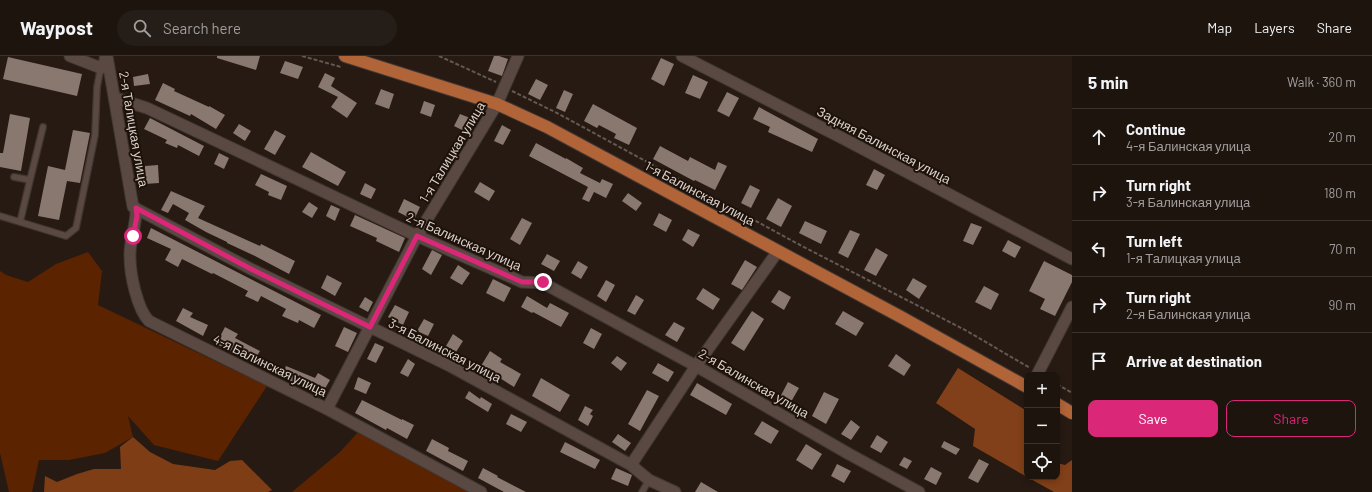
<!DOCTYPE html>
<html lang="en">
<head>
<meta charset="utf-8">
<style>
  body { margin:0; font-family:Barlow,sans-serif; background:#251d17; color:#f1f3f6 }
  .controls { position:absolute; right:12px; bottom:12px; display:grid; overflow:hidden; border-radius:8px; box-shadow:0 2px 6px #0003 }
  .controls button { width:36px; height:36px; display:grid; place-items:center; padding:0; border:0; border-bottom:1px solid #3b332e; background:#1d140e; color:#f1f3f6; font:20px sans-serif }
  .stop { position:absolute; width:12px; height:12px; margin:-9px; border:3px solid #db2777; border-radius:50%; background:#fff }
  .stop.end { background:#db2777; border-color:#fff; box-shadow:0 1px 4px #0008 }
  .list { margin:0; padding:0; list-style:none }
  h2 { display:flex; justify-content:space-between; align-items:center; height:52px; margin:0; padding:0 16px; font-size:17px }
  h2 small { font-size:13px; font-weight:400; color:#a09e9e }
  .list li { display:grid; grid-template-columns:26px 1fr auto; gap:12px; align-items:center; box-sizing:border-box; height:56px; padding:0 16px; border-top:1px solid #3b332e }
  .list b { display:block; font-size:15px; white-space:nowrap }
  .list p { margin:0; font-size:13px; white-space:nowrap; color:#a09e9e }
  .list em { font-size:13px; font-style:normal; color:#a09e9e }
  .actions { display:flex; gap:8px; padding:12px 16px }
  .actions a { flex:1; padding:9px 0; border:1px solid #db2777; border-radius:8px; text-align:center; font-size:14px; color:#db2777 }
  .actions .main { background:#db2777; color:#fff }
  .icon { flex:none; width:22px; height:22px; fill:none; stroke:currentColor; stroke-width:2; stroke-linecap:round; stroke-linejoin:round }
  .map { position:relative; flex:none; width:1072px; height:436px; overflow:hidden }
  header { display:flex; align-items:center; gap:24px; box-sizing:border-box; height:56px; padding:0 20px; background:#1d140e; border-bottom:1px solid #3b332e }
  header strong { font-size:19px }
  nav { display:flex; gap:22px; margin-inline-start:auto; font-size:14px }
  .search { width:280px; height:36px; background:#251d17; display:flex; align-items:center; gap:10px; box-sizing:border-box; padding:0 14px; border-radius:22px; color:#a09e9e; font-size:15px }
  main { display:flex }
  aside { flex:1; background:#1d140e }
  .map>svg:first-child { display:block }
</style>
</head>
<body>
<header>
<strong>Waypost</strong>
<div class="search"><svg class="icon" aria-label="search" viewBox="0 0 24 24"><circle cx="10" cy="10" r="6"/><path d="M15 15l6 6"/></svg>Search here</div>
<nav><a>Map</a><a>Layers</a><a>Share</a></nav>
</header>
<main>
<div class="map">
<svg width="1072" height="436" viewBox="0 0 1072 436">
  <rect width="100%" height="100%" fill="#271a13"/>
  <path fill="#5c2300" d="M88 196 102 215 98 249 267 330 218 405 154 389 128 360 133 381 105 397 69 404H39L32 436H9L0 397V215L6 219 28 226 56 208Z
    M361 373 472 436H292L340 396Z"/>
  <path fill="#814019" d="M958 312 1027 355V421L973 390 975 373 936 347Z
    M1072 404V436H1054L1027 421H1057V407L1065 409Z"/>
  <path fill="#7f3d16" d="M133 381 150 396 173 408 215 414 230 405 242 404 272 434 268 436H44L45 420 57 426 77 418 94 413H121L120 391Z"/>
  <path fill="#89786f" d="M217 0H260L256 14 217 2Z
    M494 0H499L508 3 502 20 488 15Z
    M8 1 82 18 77 40 3 23Z
    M661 2 674 8 664 30 651 23Z
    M285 5 303 11 298 23 280 17Z
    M325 17 335 22 331 30 357 47 347 62 331 51 338 41 318 31Z
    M148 18 150 28 134 30 133 21Z
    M693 19 708 26 700 43 685 37Z
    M536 23 548 29 540 44 528 38Z
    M163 27 175 33 174 35 209 51V50L225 59 216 73 191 58 190 60 155 44Z
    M381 33 394 38 389 53 375 48Z
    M564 34 573 38 565 56 556 52Z
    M727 36 739 42 729 61 717 55Z
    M424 45 435 49 431 61 420 57Z
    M593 48 637 72 629 89 614 82 616 78 599 69 597 72 584 65Z
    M759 51 818 83 812 96 768 76 770 71 753 63Z
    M10 58 30 62 21 115 0 111V97H3Z
    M460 58 470 62 464 75 454 70Z
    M150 62 204 90 199 100 178 89 177 92 165 87 167 84 144 73Z
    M239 68 251 75 245 85 233 77Z
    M502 69 511 74 503 89 494 85Z
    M73 74 90 77 80 127 67 125 59 164 38 160 48 110 65 114Z
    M275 74 286 80 275 99 264 93Z
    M536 87 566 103V102L583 112 580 117 600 127 602 123 613 128 606 142 594 136 589 146 582 143 588 131 529 100Z
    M660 90 688 105 690 101 715 114 718 106 727 110 715 134 695 124 694 125 653 103Z
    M311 96 346 116 338 130 302 111Z
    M219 97 229 102 224 113 214 108Z
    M158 109 159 127 145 128V110Z
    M874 113 885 119 877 134 866 129Z
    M261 118 287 130 281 144 268 139 269 136 255 129Z
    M480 126 495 135 489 145 474 136Z
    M365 127 376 133 371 143 360 138Z
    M750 129 760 134 751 152 741 147Z
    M171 135 205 150 198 162 260 190 261 188 295 205 289 218 255 200 227 187V186L206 176 185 164 189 157 173 148 168 157 161 154Z
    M628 137 642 147 636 155 622 145Z
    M778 142 792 150 781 171 766 163Z
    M404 143 420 151 414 164 398 156Z
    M309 146 318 152 312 162 302 156Z
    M331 149 340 153 335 165 326 160Z
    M659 157 672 164 666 176 653 169Z
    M355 159 405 182 399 196 376 185 377 182 350 170Z
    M522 162 532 167 520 189 510 183Z
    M805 165 827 175 821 188 799 177Z
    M971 167 982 171 973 189 963 185Z
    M151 172 321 259 314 272 299 264 298 267 282 260 286 253 261 240 258 246 245 240 248 235 213 217 212 218 182 203 178 211 165 204 171 193 147 182Z
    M688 173 700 179 693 191 682 184Z
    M850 174 860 178 848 202 838 197Z
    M1008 184 1021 191 1015 202 1002 195Z
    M876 192 888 199 876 220 864 214Z
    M432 194 442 199 431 219 422 213Z
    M547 198 560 205 554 215 541 208Z
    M745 204 757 211 742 234 731 228Z
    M578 205 588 211 581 223 571 217Z
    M1044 205 1072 219V226L1055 260 1040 253 1045 243 1029 235Z
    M458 209 470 217 462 229 450 222Z
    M327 219 342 227 335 240 321 232Z
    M913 222 927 230 919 243 906 234Z
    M493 223 511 232 504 246 486 237Z
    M606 224 615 229 606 246 597 240Z
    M984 230 999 238 991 254 975 246Z
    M703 232 720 243 713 254 696 243Z
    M779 234 791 241 784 254 771 246Z
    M636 239 644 244 635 259 627 255Z
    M527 240 547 252 550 247 569 257 561 271 533 256 532 257 521 251Z
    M365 241 373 246 368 256 359 251Z
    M395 249 409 256 403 269 388 261Z
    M183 252 193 257 190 261 208 269 203 280 176 265Z
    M752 255 764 263 744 295 731 287Z
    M843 255 864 267 856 280 835 268Z
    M424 263 434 268 428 280 417 275Z
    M674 266 685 272 677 286 665 279Z
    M225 271 238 278 235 282 260 295 254 305 216 288Z
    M344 271 357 277 348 296 335 290Z
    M591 272 602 278 594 293 583 287Z
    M453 278 463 285 456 296 446 290Z
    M375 287 384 291 376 307 367 303Z
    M490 295 502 303 500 306 521 318 514 331 481 310Z
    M896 298 911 309 904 320 888 310Z
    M617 300 627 307 621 315 611 307Z
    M408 303 415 308 408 321 400 317Z
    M658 307 674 316 668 326 652 317Z
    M286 310 315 322 318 317 330 324 320 341 309 334V333L281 321Z
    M358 321 371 327 366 338 354 333Z
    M541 322 570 339 560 356 532 340Z
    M788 326 799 332 788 351 778 345Z
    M697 327 732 348 726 359 690 339Z
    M647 334 659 340 640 375 628 368Z
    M469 335 480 343 481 341 492 348 488 356 465 342Z
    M824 336 839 343 826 368 812 360Z
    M362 344 402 364V363L414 369 407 383 387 372 386 374 355 357Z
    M585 350 593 354 590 358 593 360 588 370 578 364Z
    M511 358 527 366 521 376 506 368Z
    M851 364 860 371 851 384 841 378Z
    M762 365 779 375 771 388 754 378Z
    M618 378 631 387 625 395 612 386Z
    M877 379 888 386 881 397 870 391Z
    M432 383 449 392 448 395 468 405 463 415 426 395Z
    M944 385 960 393 956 399 941 391Z
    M565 386 600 404 595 413 560 396Z
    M806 388 822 398 812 414 796 404Z
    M904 401 912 405 907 413 899 409Z
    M979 403 989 408 978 427 968 422Z
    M837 408 851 415 844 427 831 420Z
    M931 411 942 417 936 429 924 423Z
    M483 412 498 420 497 421 526 436H504L478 422Z
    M616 412 632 419 628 430 611 423Z
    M701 426 718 436H695Z"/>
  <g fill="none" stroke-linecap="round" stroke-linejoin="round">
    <g stroke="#403632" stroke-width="8">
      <path id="lane" d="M14 121 30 124 20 166 66 180 76 172 95 79 97 31 103 0
        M30 124 43 71
        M0 160 20 166
        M642 436 649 424"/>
    </g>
    <g stroke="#403632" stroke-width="13">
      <path id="street" d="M70 0 101 12
        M107 0 133 151 251 213 450 310 631 409 649 424 675 436
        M682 0 844 83 1072 203
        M115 42 147 52 417 180 522 226 543 227 696 310 849 398 919 436
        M136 152C137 169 129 184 130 201 130 218 137 253 149 265L327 353 481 436
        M1037 319 1072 251
        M327 353 417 180 497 48 518 0
        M631 409 696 310 778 195"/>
    </g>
    <g stroke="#403632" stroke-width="14">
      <path id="primary" d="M345 0 497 48 547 71 901 261 1027 331
        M1057 348 1072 357"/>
    </g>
    <path stroke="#645852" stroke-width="2" stroke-dasharray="4 2" stroke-linecap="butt" d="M302 0 341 11
      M439 0 496 26
      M512 35 557 57 800 189 967 275 1030 312
      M1057 328 1072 337"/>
    <use href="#lane" stroke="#594942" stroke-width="5.5"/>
    <use href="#street" stroke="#594942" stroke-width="11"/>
    <use href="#primary" stroke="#b06437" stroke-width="12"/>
  </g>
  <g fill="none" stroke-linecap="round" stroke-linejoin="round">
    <path stroke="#db2777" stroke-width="5" d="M133 180 137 160 136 152 251 213 370 271 417 180 522 226H543"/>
  </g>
  <g text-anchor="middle" stroke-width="4" stroke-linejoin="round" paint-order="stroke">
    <g font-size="13" fill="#dad1cc" stroke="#1d110a">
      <text transform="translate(134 73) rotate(80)" y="5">2-я Талицкая улица</text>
      <text transform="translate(884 89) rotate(28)" y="5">Задняя Балинская улица</text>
      <text transform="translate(452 96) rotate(-59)" y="5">1-я Талицкая улица</text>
      <text transform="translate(700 137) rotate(28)" y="5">1-я Балинская улица</text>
      <text transform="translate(464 185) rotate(24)" y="5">2-я Балинская улица</text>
      <text transform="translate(445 294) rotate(27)" y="5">3-я Балинская улица</text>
      <text transform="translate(270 309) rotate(26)" y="5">4-я Балинская улица</text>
      <text transform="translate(754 327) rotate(30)" y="5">2-я Балинская улица</text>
    </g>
  </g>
</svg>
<div class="controls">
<button>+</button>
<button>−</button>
<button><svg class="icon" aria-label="locate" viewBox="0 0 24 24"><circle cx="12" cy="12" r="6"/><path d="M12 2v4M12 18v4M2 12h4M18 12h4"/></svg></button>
</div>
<div class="stop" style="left:133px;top:180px"></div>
<div class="stop end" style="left:543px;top:226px"></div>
</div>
<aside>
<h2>5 min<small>Walk · 360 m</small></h2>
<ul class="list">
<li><svg class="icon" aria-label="ahead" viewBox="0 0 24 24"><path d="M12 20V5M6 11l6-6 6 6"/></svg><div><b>Continue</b><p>4-я Балинская улица</p></div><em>20 m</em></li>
<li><svg class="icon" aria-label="right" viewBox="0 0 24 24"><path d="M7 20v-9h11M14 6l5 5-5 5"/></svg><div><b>Turn right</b><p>3-я Балинская улица</p></div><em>180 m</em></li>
<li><svg class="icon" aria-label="left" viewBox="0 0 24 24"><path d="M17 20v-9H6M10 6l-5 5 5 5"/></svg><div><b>Turn left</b><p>1-я Талицкая улица</p></div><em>70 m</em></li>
<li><svg class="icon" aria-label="right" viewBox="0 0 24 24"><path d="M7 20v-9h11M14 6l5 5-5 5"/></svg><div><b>Turn right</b><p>2-я Балинская улица</p></div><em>90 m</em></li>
<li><svg class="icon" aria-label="arrive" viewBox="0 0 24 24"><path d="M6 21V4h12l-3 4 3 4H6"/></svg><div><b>Arrive at destination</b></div></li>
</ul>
<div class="actions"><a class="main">Save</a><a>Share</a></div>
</aside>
</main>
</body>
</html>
